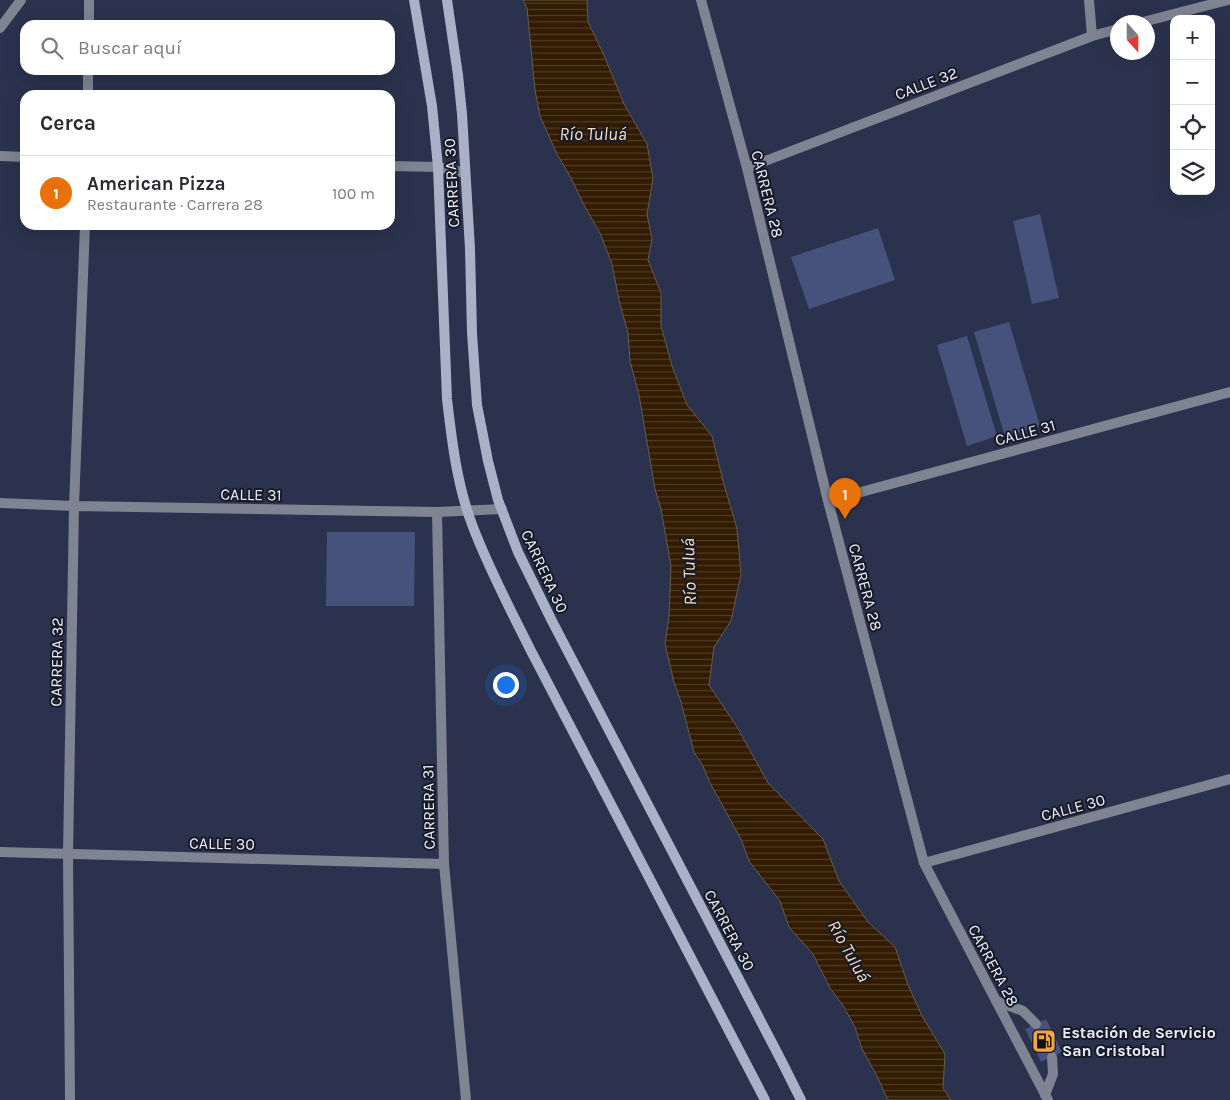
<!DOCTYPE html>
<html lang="es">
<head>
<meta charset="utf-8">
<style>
  body { margin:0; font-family:Karla,sans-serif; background:#f7f7f7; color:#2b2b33 }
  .controls { position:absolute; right:15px; top:15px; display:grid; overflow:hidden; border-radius:10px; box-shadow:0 5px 20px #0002 }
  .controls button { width:45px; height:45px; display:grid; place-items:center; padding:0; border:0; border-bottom:1px solid #e1e1e2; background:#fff; color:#2b2b33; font:25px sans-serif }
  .compass { position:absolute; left:1110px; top:15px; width:45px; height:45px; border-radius:50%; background:#fff; box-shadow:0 5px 20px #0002; rotate:159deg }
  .you { position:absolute; left:505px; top:684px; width:18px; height:18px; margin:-12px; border:4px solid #fff; border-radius:50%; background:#1a73e8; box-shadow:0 0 0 8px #1a73e833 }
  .badge { display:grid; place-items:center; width:32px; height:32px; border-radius:50%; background:#db2777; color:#fff; font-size:16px; font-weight:700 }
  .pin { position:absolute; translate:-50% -41px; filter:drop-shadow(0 1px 2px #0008) }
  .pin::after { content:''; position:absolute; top:26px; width:18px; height:15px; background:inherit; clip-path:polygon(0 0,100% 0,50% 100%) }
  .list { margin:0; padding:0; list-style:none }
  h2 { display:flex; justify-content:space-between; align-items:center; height:65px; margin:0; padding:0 20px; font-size:21px }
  h2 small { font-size:16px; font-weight:400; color:#7c7c81 }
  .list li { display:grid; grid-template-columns:32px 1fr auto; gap:15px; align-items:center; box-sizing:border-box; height:75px; padding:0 20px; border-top:1px solid #e1e1e2 }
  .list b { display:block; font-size:19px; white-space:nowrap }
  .list p { margin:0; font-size:16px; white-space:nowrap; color:#7c7c81 }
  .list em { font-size:16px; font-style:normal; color:#7c7c81 }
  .icon { flex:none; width:28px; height:28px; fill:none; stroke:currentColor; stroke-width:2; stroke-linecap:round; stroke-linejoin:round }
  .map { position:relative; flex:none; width:1230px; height:1100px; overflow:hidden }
  .search { position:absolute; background:#fff; box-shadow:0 5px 20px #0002; left:20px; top:20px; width:375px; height:55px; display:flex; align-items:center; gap:12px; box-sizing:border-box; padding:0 18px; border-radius:15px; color:#7c7c81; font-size:19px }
  .panel { position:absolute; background:#fff; box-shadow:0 5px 20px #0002; left:20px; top:90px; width:375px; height:140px; border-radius:15px }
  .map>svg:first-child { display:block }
</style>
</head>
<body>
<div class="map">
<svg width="1230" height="1100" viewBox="0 0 1230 1100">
  <defs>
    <pattern id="water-rules" width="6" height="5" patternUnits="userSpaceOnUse" patternTransform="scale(1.25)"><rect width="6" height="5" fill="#321b00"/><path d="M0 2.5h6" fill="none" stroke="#503c26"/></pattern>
  </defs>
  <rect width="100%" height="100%" fill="#2a324d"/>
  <path fill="url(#water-rules)" stroke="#695b4c" d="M523 0H587L588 22 603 53 624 104 647 144 653 179 647 214 652 239 648 260 661 293V326L672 366 687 405 712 436 723 481 737 529 741 574 731 621 714 647 709 685 737 727 768 783 823 839 839 881 868 922 895 947 908 985 922 1016 945 1054 943 1088 951 1100H888L877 1076 862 1049 855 1027 844 1007 830 988 813 954 789 927 780 901 749 861 741 839 710 783 703 766 694 752 681 702 674 682 665 644 669 617 671 566 661 509 655 489 639 395 630 361 628 333 619 300 612 264 600 233 585 207 571 178 557 154 540 116 535 90 527 8Z"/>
  <path fill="#46527b" d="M1040 214 1059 298 1032 304 1013 221Z
    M878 228 895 280 809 309 791 257Z
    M1009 322 1040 426 1005 437 974 332Z
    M967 336 997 436 967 446 937 345Z
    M327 532H415L414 606H326Z
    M1046 1019 1062 1052 1041 1062 1025 1029Z"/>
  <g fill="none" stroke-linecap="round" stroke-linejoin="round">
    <path stroke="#7f8492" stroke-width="10" d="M996 1001 1023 1011 1036 1024
      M1045 1095 1053 1074 1052 1057"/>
    <path stroke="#7f8492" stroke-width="10" d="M701 0 747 168 828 501 924 863 1048 1100
      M1089 0 1092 36
      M1143 22 1228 0
      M89 25V0
      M0 28 21 0
      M88 95V70
      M0 156 25 157
      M390 166 438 167 465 173
      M747 168 1092 36 1118 29
      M828 501 1230 392
      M0 503 74 506 437 512 502 509
      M437 512 444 864 466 1100
      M0 852 444 864
      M924 863 1230 779
      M70 1100 68 854 74 506 85 225"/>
    <path stroke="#a9b1c7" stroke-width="10" d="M414 0 432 106 438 167 447 399C452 442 457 486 473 527 489 569 510 609 530 649L765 1100
      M447 0 458 75 462 114 470 249 472 333 477 405 488 461 498 500 518 552 552 621 781 1060 801 1100"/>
  </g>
  <defs>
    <g id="fuel-square" transform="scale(1.25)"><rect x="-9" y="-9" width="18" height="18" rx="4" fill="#f4a443" stroke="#171b27"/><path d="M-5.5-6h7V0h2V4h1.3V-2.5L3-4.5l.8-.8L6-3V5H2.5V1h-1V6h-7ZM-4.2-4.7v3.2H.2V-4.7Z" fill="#111"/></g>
  </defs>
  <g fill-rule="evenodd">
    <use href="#fuel-square" x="1044" y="1041"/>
  </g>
  <g text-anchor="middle" stroke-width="4" stroke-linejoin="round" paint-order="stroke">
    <g font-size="16" fill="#eaeffd" stroke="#171b27">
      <text transform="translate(926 83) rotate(-21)" y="6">CALLE 32</text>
      <text transform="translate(451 183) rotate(-93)" y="6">CARRERA 30</text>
      <text transform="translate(768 194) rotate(76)" y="6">CARRERA 28</text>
      <text transform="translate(1025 432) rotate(-15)" y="6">CALLE 31</text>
      <text transform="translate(251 494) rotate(1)" y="6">CALLE 31</text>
      <text transform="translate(545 571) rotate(65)" y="6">CARRERA 30</text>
      <text transform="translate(866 587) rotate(75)" y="6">CARRERA 28</text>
      <text transform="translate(56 662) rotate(-89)" y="6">CARRERA 32</text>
      <text transform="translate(428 807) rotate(-91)" y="6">CARRERA 31</text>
      <text transform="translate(1073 807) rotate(-15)" y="6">CALLE 30</text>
      <text transform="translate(222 843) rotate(1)" y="6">CALLE 30</text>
      <text transform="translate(730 930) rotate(62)" y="6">CARRERA 30</text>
      <text transform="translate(994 965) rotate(62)" y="6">CARRERA 28</text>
    </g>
    <g font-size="16" font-weight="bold" fill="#eaeffd" stroke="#171b27" text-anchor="start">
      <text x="1062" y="1038">Estación de Servicio<tspan x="1062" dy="18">San Cristobal</tspan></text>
    </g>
    <g font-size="18" font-style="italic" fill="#ffddba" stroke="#171b27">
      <text x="593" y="140">Río Tuluá</text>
      <text transform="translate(689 572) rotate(-92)" y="6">Río Tuluá</text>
      <text transform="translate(849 951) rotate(61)" y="6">Río Tuluá</text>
    </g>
  </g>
</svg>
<div class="controls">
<button>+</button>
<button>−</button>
<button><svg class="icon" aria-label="locate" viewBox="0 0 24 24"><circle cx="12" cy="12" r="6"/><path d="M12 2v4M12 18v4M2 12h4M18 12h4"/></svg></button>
<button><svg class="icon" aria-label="layers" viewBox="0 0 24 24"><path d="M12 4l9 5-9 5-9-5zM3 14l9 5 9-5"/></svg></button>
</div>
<svg class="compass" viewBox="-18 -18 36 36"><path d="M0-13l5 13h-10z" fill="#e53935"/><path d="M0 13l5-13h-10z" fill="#7c7c81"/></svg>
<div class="you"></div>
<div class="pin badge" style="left:845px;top:519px;background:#e8710a">1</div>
<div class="search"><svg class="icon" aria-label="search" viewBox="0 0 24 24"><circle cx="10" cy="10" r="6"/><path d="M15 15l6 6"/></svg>Buscar aquí</div>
<section class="panel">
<h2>Cerca<small></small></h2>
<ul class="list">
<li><span class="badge" style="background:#e8710a">1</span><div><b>American Pizza</b><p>Restaurante · Carrera 28</p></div><em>100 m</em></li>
</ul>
</section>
</div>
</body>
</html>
